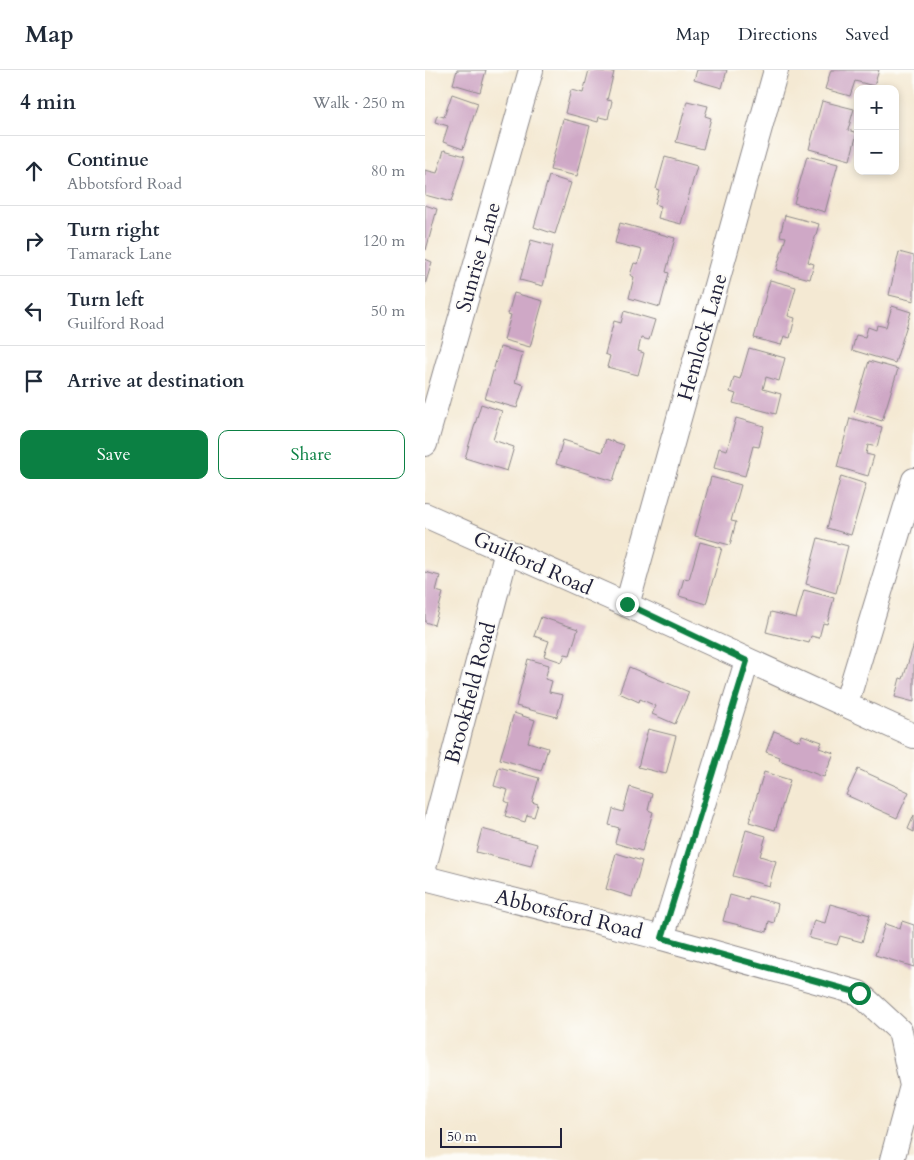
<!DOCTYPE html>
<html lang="en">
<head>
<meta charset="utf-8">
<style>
  body { margin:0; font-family:Cardo,serif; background:#f6f6f7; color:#1f2937 }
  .controls { position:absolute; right:15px; top:15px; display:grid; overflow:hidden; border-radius:10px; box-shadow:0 2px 8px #0003 }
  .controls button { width:45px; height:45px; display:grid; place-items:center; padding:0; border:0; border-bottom:1px solid #e0e1e3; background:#fff; color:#1f2937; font:25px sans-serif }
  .scale { position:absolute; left:15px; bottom:12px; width:122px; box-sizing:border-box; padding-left:5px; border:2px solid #22223b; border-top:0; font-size:14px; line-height:18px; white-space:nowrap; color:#22223b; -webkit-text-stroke:4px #fdfcf7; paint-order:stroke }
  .stop { position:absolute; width:15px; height:15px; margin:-11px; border:4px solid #0b8043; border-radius:50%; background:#fff }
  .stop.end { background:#0b8043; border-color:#fff; box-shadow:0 1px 5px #0008 }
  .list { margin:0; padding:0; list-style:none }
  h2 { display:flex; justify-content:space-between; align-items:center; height:65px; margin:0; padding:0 20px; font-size:21px }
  h2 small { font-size:16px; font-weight:400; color:#747a83 }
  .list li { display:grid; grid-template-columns:32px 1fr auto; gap:15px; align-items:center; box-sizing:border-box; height:70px; padding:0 20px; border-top:1px solid #e0e1e3 }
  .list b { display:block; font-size:19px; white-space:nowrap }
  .list p { margin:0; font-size:16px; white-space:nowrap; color:#747a83 }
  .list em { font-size:16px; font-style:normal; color:#747a83 }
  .actions { display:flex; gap:10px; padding:15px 20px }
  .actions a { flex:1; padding:11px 0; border:1px solid #0b8043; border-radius:10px; text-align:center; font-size:18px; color:#0b8043 }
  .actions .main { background:#0b8043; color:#fff }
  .icon { flex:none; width:28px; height:28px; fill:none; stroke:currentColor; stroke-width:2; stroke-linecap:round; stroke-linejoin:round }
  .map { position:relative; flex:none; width:489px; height:1090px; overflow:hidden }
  header { display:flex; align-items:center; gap:30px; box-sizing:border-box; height:70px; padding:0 25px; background:#fff; border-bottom:1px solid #e0e1e3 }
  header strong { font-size:24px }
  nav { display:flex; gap:28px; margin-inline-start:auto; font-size:18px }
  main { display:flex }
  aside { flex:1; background:#fff }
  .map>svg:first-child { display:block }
</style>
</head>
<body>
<header>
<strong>Map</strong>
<nav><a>Map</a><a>Directions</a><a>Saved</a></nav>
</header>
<main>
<aside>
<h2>4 min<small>Walk · 250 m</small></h2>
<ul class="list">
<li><svg class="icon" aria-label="ahead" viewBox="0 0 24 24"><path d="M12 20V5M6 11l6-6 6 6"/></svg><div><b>Continue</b><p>Abbotsford Road</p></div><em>80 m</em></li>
<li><svg class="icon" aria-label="right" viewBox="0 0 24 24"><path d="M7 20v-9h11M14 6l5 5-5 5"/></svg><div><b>Turn right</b><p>Tamarack Lane</p></div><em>120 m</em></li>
<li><svg class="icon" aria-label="left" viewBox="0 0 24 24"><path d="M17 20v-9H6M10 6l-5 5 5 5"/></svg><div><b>Turn left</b><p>Guilford Road</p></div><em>50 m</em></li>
<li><svg class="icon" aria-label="arrive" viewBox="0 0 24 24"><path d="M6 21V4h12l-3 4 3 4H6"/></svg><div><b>Arrive at destination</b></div></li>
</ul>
<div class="actions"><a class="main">Save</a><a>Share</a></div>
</aside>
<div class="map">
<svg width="489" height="1090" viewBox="0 0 489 1090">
  <rect width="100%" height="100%" fill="#fdfcf7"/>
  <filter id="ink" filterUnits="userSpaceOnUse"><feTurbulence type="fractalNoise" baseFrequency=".02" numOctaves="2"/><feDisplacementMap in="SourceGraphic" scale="10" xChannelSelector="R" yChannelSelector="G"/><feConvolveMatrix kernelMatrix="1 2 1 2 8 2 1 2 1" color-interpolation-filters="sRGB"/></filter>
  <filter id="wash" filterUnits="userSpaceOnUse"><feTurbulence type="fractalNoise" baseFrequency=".0096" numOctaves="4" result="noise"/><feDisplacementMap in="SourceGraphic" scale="20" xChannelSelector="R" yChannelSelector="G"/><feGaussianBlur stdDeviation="1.12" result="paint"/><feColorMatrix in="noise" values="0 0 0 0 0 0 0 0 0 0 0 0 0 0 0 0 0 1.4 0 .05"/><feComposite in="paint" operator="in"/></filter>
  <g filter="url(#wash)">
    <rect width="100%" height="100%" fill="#f4e9d3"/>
    <g id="blocks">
      <path fill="#cfa8c6" d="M32 0H61L55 22 28 14Z
        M164 0 189 2 182 30 187 31 183 49 174 47 173 52 140 43 146 20 158 23Z
        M272 0H302L297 18 269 10Z
        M406 0H454L449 16 430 11 425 26 400 19Z
        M27 24 53 33 38 79 18 72 23 56 10 52 12 45 19 47Z
        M262 31 283 36 280 46 286 48 278 79 251 72Z
        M397 31 429 39 423 60 432 63 425 90 384 79Z
        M138 49 165 56 152 106 125 100Z
        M19 80 40 86 26 132 0 125V100L12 103Z
        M382 86 413 94 400 142 369 133Z
        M240 87 272 96 256 154 233 148 236 136 230 134 234 120 231 119Z
        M124 106 146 113 130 164 109 157Z
        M0 135 12 139 1 180H0Z
        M360 145 394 154 383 192 389 194 385 209 351 200 361 167 355 166Z
        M195 153 250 168 241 202 244 203 235 237 204 228 209 207 205 205 209 193 213 194 217 180 190 173Z
        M106 170 128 176 118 216 95 210Z
        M474 182 489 186V231L464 225Z
        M0 189 7 192 0 215Z
        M345 210 371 217 363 246 370 248 365 268 359 266 356 275 329 268Z
        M89 223 118 231 105 277 79 270 86 245 83 244Z
        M467 236 486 242 470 293 427 280 431 265 440 267 443 257 451 260 452 255 461 257Z
        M199 241 230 250 224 270 216 268 213 281 219 283 213 305 182 297 185 286 180 284 189 251 196 253Z
        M75 277 98 283 90 312 99 315 92 338 60 329Z
        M324 278 360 288 354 311 341 307 338 319 356 324 351 344 308 333 311 324 305 322 309 307 315 309Z
        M444 291 473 299 457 351 429 342Z
        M56 334 77 341 68 370 89 377 82 401 40 388Z
        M311 348 339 356 334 377 328 376 320 406 289 398 294 378 302 380Z
        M425 348 457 357 452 377 443 375 441 384 449 386 443 406 412 397Z
        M181 369 199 375 188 411 131 394 138 370 177 382Z
        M416 406 441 414 426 465 402 458Z
        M286 407 316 415 306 451 311 452 305 475 270 466Z
        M393 468 423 476 411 523 381 514Z
        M275 472 297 478 281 534 254 526 259 508 264 509Z
        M0 502 15 506 11 521 18 523 9 555 0 552Z
        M379 520 409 528 402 554 398 553 394 568 386 566 384 573 341 562 346 542 371 548Z
        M116 547 153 559 145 585 140 584 137 592 119 586 124 571 109 566Z
        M489 574V632L470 627 475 608 478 609Z
        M103 589 124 595 120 609 127 611 124 622 138 625 132 647 91 636Z
        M204 597 264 622 250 654 227 644 231 636 215 629 214 632 194 623Z
        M89 643 110 650 103 672 123 678 116 701 75 689Z
        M223 659 251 666 241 704 213 697Z
        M349 661 375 671 377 665 397 672 394 678 409 683 399 707 354 690 355 687 341 682Z
        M74 697 114 708 107 732 113 734 109 747 102 745 100 752 80 746 84 733 80 731 83 720 69 716Z
        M433 699 484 722 472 748 421 725Z
        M339 702 365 710 350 760 324 752Z
        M205 717 227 724 223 740 228 742 217 781 190 773 194 758 184 755 188 739 198 742Z
        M489 745V762L483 759Z
        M57 759 112 774 106 796 51 782Z
        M321 760 341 766 335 786 351 791 344 816 308 806Z
        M191 783 217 791 207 827 181 819Z
        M305 825 323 830 324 826 353 834 349 853 344 851 342 862 298 851Z
        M405 834 445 845 437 872 415 866 412 875 384 868 389 850 400 853Z
        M477 851 489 855V897L450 885 460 854 475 859Z"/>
    </g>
  </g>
  <g filter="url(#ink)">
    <use href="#blocks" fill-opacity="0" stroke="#8b8687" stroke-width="1"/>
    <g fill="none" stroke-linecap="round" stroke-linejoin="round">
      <g stroke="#8b8687" stroke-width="26">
        <path id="minor" d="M0 374 106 0
          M0 445 202 535 489 666
          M202 535 351 0
          M421 634 489 410
          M0 794 82 481
          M0 808 237 868 434 923 475 961 487 1016 467 1090
          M237 868 322 591"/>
      </g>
      <use href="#minor" stroke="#fff" stroke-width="24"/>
    </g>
  </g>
  <g fill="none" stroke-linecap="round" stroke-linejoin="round" filter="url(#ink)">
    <path stroke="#0b8043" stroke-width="6" d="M202 534 322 591 237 868 434 923"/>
  </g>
  <g text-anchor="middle" stroke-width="4" stroke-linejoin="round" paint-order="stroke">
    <g font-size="21" fill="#22223b" stroke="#fdfcf7">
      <text transform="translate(53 187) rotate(-74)" y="7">Sunrise Lane</text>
      <text transform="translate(277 267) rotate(-74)" y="7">Hemlock Lane</text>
      <text transform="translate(108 493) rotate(24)" y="7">Guilford Road</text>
      <text transform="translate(45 623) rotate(-75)" y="7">Brookfield Road</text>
      <text transform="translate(144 844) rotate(14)" y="7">Abbotsford Road</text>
    </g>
  </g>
</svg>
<div class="controls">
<button>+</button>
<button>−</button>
</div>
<div class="scale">50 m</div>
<div class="stop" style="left:434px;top:923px"></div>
<div class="stop end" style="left:202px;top:534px"></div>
</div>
</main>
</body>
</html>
